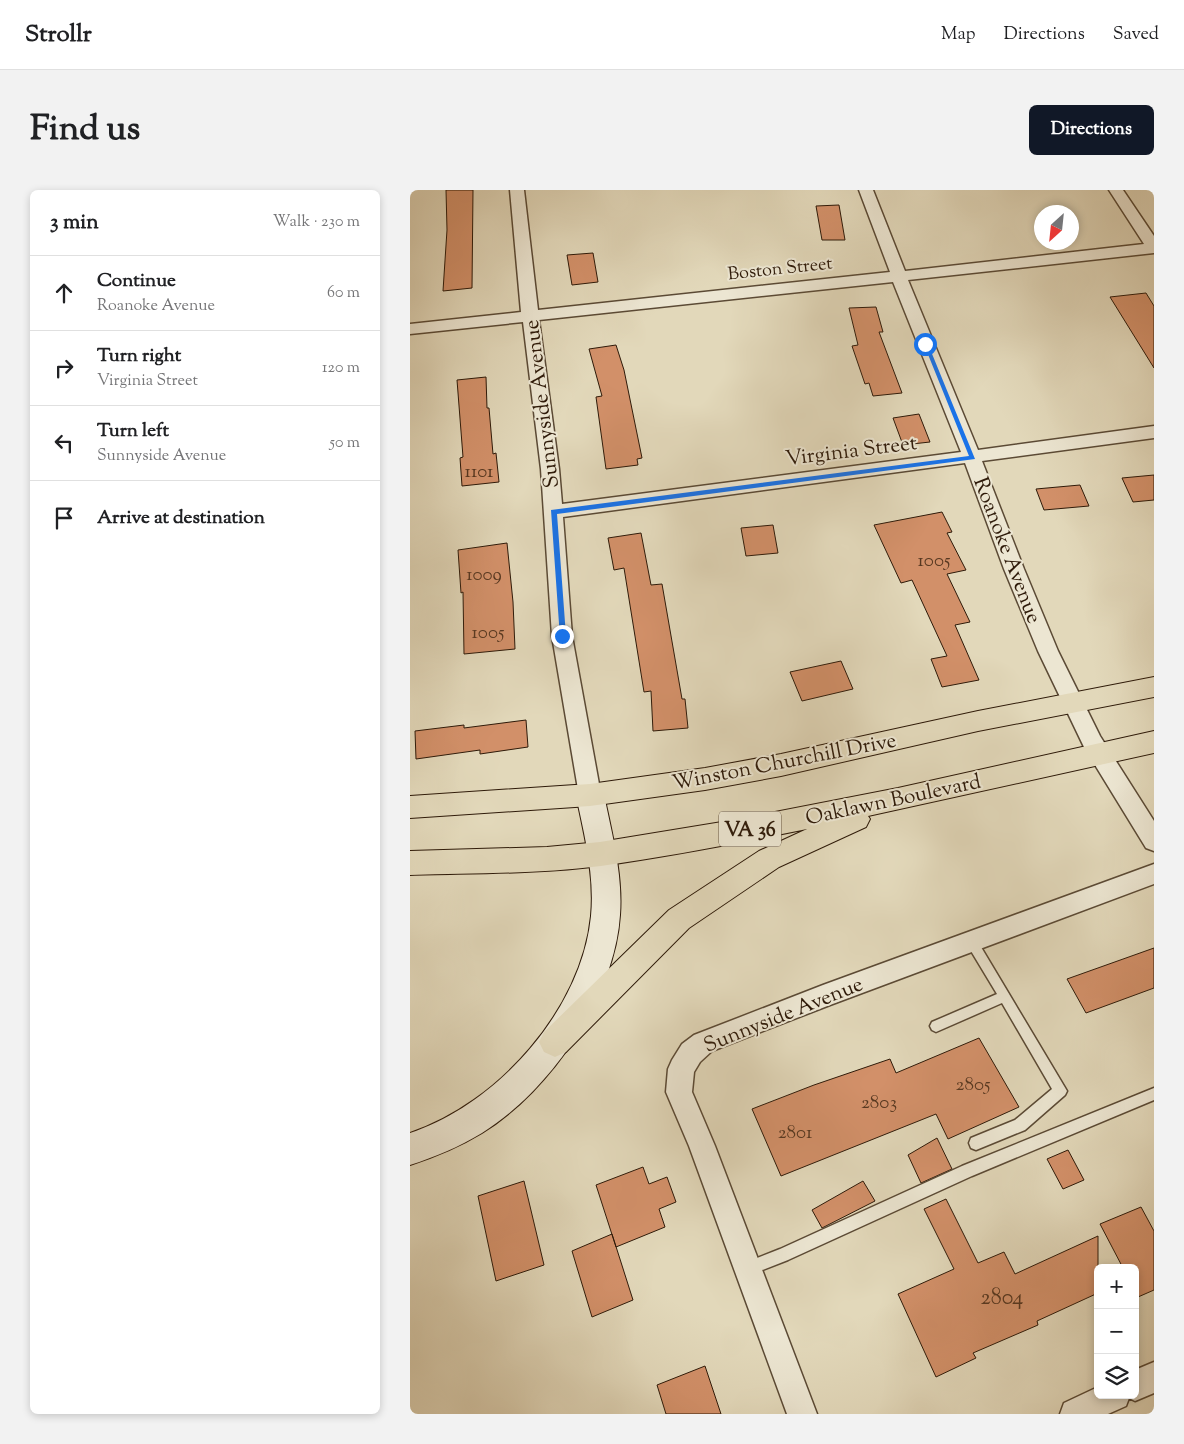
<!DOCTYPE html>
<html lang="en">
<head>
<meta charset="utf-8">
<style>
  body { margin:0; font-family:"Sorts Mill Goudy",serif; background:#f2f2f2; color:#202124 }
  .controls { position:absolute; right:15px; bottom:15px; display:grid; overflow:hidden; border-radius:8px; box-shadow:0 2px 8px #0003 }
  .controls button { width:45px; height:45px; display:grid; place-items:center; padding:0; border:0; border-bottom:1px solid #e0e0e0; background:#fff; color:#202124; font:25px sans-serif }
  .compass { position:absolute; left:624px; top:15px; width:45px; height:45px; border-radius:50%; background:#fff; box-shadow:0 2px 8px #0003; rotate:207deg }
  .stop { position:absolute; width:15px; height:15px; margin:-11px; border:4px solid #1a73e8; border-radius:50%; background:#fff }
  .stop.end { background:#1a73e8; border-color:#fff; box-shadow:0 1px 5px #0008 }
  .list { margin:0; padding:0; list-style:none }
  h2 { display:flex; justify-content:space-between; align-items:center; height:65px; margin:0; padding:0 20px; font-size:21px }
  h2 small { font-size:16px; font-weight:400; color:#757577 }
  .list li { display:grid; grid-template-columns:32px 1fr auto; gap:15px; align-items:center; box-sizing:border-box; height:75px; padding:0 20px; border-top:1px solid #e0e0e0 }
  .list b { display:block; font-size:19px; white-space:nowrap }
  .list p { margin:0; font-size:16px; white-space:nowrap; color:#757577 }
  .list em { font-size:16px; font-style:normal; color:#757577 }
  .icon { flex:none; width:28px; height:28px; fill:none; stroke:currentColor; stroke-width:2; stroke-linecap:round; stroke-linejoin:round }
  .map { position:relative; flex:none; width:744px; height:1224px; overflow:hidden; border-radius:8px }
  header { display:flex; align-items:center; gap:30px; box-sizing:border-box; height:70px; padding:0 25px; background:#fff; border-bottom:1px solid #e0e0e0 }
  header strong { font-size:24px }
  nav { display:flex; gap:28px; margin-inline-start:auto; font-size:18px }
  .intro { display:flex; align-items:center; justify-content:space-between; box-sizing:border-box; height:120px; padding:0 30px }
  h1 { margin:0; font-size:35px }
  .button { padding:12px 22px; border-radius:8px; background:#111827; color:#fff; font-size:18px; font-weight:700 }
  main { display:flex; gap:30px; padding:0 30px }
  aside { flex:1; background:#fff; border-radius:8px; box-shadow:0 2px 8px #0003 }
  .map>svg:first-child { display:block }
</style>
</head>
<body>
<header>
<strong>Strollr</strong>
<nav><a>Map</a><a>Directions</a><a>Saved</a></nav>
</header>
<div class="intro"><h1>Find us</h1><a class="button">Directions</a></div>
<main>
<aside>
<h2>3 min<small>Walk · 230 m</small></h2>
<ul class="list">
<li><svg class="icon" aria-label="ahead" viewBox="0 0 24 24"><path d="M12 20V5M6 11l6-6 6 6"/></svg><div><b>Continue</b><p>Roanoke Avenue</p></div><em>60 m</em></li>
<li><svg class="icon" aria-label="right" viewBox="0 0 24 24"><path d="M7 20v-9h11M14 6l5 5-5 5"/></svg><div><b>Turn right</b><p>Virginia Street</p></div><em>120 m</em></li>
<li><svg class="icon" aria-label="left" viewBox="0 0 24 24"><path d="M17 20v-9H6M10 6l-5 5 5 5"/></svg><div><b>Turn left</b><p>Sunnyside Avenue</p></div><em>50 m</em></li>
<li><svg class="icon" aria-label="arrive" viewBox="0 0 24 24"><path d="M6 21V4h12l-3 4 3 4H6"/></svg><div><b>Arrive at destination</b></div></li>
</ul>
</aside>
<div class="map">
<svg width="744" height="1224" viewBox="0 0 744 1224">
  <rect width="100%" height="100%" fill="#e2d8ba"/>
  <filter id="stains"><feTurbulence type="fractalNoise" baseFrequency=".004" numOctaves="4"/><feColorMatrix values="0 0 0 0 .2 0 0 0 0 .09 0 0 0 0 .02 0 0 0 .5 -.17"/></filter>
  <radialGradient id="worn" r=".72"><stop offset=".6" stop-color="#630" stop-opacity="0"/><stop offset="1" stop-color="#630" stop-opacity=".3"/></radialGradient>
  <path fill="#d29069" stroke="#2e1a09" d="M36 0H63L62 98 33 101 37 40Z
    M429 15 435 50H412L406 16Z
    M183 63 188 92 162 95 157 65Z
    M736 103 744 116V178L700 107Z
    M466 117 473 142H469L492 203 463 206 459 193 455 194 442 156 448 155 439 118Z
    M206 155 214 180 232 268 227 269 228 275 196 279 186 207 192 206 179 159Z
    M76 187 77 218H79L83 264 86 263 89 292 52 296 50 268 53 267 47 190Z
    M509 224 520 252 493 255 483 228Z
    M744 285V310L723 312 712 288Z
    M670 295 679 316 634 320 626 299Z
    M532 322 542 342 537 343 556 380 537 384 560 432 545 435 569 490 532 497 521 469 537 466 502 390 491 393 464 335Z
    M363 335 368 363 336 366 331 338Z
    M231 343 241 395 252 394 272 509H275L278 538 243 541 241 501 234 502 214 378 204 380 198 348Z
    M97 353 103 412 105 459 54 464 53 402 51 403 48 360Z
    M431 471 443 499 392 511 380 482Z
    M116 530 118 557 70 564V560L6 569 5 541 54 535V538Z
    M744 758V798L676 823 657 789Z
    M569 848 609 917 538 949 526 924 371 986 342 919 404 895 480 869 486 883Z
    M527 948 542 979 511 993 498 965Z
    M658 960 674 990 653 999 637 969Z
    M233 977 239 994 257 987 266 1012 249 1019 255 1037 206 1057 186 995Z
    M114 991 134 1075 86 1091 68 1006Z
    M453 991 465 1011 412 1038 402 1020Z
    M536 1009 568 1073 594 1062 605 1084 688 1046V1103L627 1131 628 1135 563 1163 566 1168 526 1187 488 1104 544 1079 514 1019Z
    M731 1017 744 1041V1100L728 1107 725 1102V1078H713L690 1034Z
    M202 1044 223 1110 182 1127 162 1061Z
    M295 1176 311 1224H256L247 1195Z"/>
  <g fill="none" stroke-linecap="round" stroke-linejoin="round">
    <g stroke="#5b4a35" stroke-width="3">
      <path id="lane" d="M561 746 565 747 657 901 655 905 615 940 566 960 561 958 559 953 561 948 605 930 642 899 592 813 526 842 522 840 520 836 522 832 587 804 555 751 557 747Z
        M744 898V910L562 986 378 1070 337 1086 332 1084 330 1079 332 1074 370 1059 552 976Z"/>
    </g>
    <g stroke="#5b4a35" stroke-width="3">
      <path id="street" d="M100 0H114L128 120 480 82 449 0H463L495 81 734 54 699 0H713L744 46V63L498 90 568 260 744 236V248L572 271 614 379 648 461 690 546 744 631V661L736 658 674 557 628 461 594 379 555 273 153 327 162 446 191 605 188 611 180 614 172 611 169 605 142 446 131 279 113 132 0 144V134L111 122ZM483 92 551 262 152 314 149 279 129 130Z
        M744 674V694L420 815 302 861 290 872 284 882 282 902 305 956 407 1224H377L279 956 256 902 258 879 262 870 272 854 284 845 413 795Z
        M744 1172V1203L725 1211 719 1208 716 1216 698 1224H650L654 1213 688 1197V1205H725V1180Z"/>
    </g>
    <g stroke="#2e1a09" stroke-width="2">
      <path id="secondary" d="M180 594 190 597 194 605C202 644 213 685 210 725 205 806 141 900 72 943 49 957 25 967 0 975V943C88 914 172 819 181 726 185 685 174 644 166 605L170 597Z"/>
    </g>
    <g stroke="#2e1a09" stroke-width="2">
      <path id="highway" d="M744 487V507L568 541 371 586 295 600 180 616 0 628V606L180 594 295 578 371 564 568 521Z
        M744 541V563L458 626 460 629 456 637 369 677 279 738 156 862 145 867 134 862 129 852 134 842 259 720 349 661 397 639C329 653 260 666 191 676 128 684 63 683 0 685V661L137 657 190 652 318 631 488 598Z"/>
    </g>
    <use href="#lane" fill="#ece6d2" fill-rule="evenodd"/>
    <use href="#street" fill="#ece6d2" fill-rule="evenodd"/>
    <use href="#secondary" fill="#ece6d2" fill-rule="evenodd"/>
    <use href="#highway" fill="#e2d8ba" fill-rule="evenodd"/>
  </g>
  <path fill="#1a73e8" d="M513 152 518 154 565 269 147 324 156 446 155 448H150L141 320 559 266Z"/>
  <g text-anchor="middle" stroke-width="4" stroke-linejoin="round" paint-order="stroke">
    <g font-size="18" fill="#2e1a09" stroke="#ece6d2">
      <text transform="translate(370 78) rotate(-6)" y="6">Boston Street</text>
    </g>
    <g font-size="19" fill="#573821">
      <text x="69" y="287">1101</text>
      <text x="524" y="376">1005</text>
      <text x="74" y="390">1009</text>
      <text x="78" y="448">1005</text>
      <text x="563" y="900">2805</text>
      <text x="469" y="918">2803</text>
      <text x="385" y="948">2801</text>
    </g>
    <rect fill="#ece6d2" stroke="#675745" stroke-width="1" x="309" y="621.5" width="62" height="35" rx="4"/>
    <g font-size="20" font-weight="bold" fill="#2e1a09">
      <text x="340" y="646">VA 36</text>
    </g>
    <g font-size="21" fill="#2e1a09" stroke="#ece6d2">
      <text transform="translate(131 214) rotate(-97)" y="7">Sunnyside Avenue</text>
      <text transform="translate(441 260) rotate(-7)" y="7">Virginia Street</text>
      <text transform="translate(598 360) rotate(69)" y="7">Roanoke Avenue</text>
      <text transform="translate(374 571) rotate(-11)" y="7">Winston Churchill Drive</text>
      <text transform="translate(483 609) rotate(-12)" y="7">Oaklawn Boulevard</text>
      <text transform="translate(373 824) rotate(-22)" y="7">Sunnyside Avenue</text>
    </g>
    <g font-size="22" fill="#573821">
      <text x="592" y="1114">2804</text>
    </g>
  </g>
  <rect width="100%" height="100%" filter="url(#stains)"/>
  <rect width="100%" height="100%" fill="url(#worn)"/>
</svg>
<div class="controls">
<button>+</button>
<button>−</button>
<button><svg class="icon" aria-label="layers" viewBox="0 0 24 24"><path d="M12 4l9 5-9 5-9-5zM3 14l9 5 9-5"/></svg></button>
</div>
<svg class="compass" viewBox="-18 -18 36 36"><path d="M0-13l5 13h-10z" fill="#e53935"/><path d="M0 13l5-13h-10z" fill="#757577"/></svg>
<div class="stop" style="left:515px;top:154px"></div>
<div class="stop end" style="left:152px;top:446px"></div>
</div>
</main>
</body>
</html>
